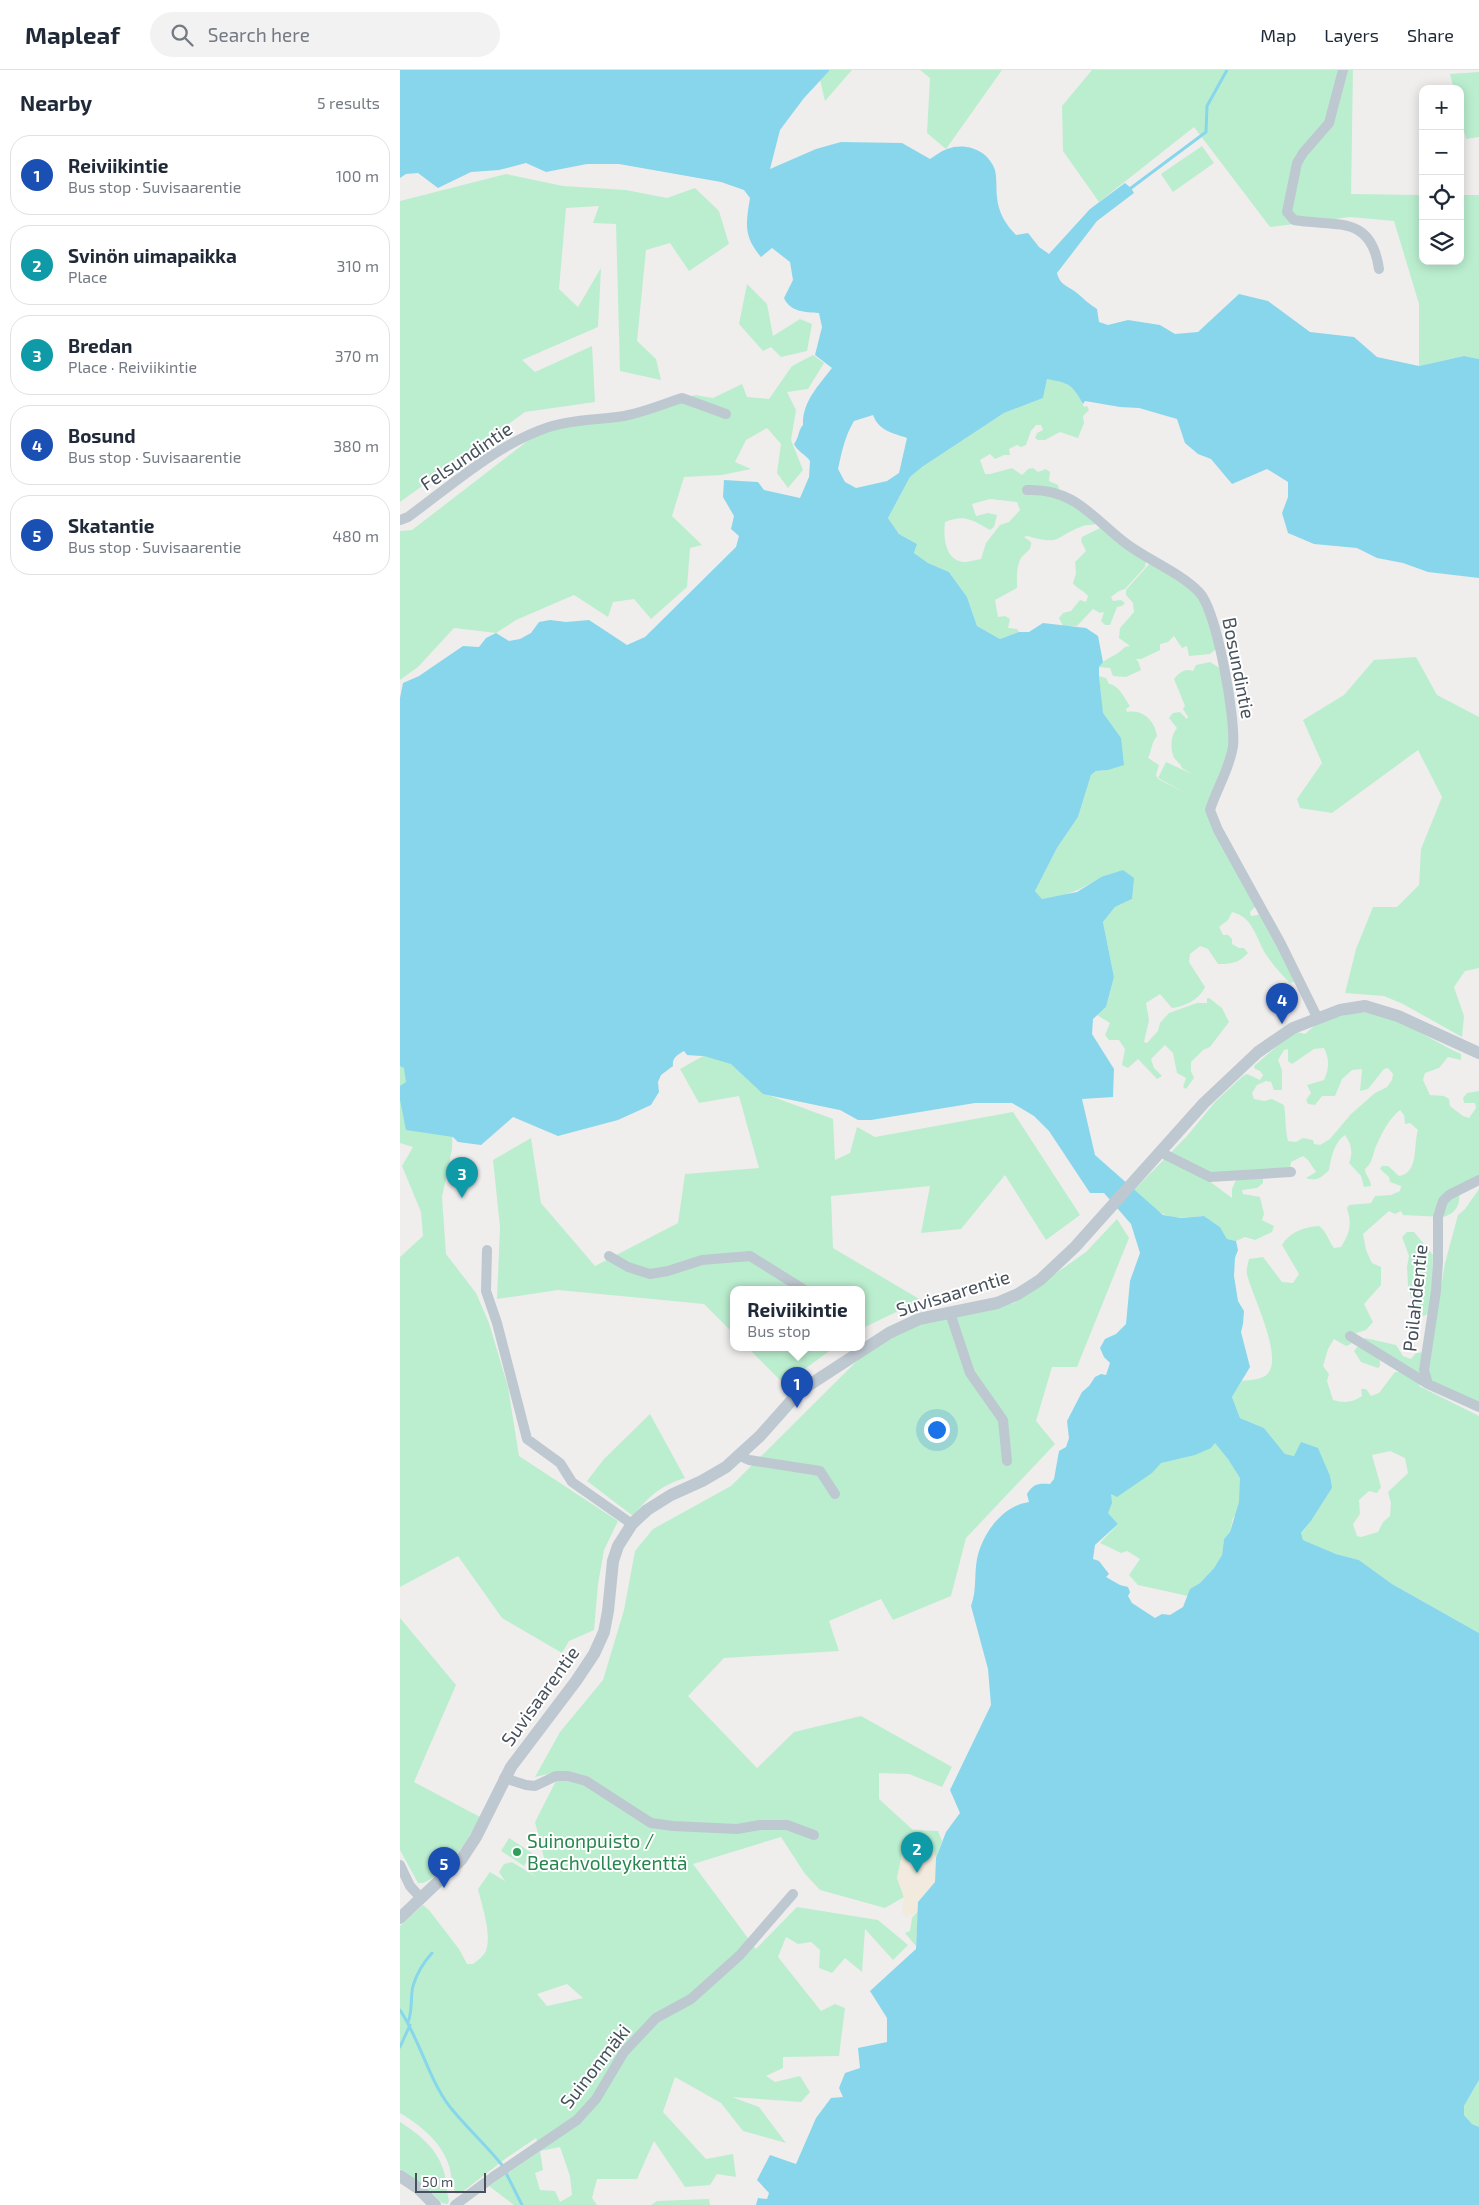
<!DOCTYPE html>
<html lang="en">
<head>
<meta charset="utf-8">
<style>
  body { margin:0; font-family:"Exo 2",sans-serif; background:#f2f2f3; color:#1f2937 }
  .controls { position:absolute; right:15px; top:15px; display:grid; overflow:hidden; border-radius:10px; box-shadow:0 2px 12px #0003 }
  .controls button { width:45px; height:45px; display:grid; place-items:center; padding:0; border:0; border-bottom:1px solid #e0e1e3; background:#fff; color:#1f2937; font:25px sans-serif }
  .scale { position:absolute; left:15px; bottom:12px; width:71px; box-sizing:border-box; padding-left:5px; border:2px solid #46515b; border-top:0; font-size:14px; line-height:18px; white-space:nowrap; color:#46515b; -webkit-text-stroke:4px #fff; paint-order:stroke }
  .you { position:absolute; left:536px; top:1359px; width:18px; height:18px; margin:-12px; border:4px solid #fff; border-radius:50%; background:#1a73e8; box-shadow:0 0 0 8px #1a73e833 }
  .badge { display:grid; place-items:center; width:32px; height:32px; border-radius:50%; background:#0f766e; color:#fff; font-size:16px; font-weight:700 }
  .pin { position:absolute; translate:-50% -41px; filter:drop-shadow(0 1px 2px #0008) }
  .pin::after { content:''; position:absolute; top:26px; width:18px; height:15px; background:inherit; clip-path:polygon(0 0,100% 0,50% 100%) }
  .popup { position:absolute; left:330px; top:1216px; width:135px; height:65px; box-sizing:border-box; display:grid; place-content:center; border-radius:10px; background:#fff; filter:drop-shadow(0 1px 4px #0005); font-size:16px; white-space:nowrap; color:#747a83 }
  .popup b { font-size:19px; color:#1f2937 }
  .popup::after { content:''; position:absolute; left:50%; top:100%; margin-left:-10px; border:10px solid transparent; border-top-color:#fff }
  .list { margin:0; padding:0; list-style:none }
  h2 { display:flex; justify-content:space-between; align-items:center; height:65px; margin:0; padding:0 20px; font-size:21px }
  h2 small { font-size:16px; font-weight:400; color:#747a83 }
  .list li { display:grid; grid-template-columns:32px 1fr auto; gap:15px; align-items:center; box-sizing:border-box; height:80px; margin:0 10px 10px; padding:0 10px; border:1px solid #e0e1e3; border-radius:20px }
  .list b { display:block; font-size:19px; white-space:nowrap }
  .list p { margin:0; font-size:16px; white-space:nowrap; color:#747a83 }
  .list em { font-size:16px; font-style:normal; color:#747a83 }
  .icon { flex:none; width:28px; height:28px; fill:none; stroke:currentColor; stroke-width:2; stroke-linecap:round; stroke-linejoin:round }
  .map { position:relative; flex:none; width:1079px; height:2135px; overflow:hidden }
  header { display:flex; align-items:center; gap:30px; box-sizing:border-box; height:70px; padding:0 25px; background:#fff; border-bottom:1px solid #e0e1e3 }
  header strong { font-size:24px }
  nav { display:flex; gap:28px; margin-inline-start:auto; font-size:18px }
  .search { width:350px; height:45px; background:#f2f2f3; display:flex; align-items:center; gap:12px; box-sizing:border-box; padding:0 18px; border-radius:28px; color:#747a83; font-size:19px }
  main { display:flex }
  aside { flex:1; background:#fff }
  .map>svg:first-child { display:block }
</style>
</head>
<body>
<header>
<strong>Mapleaf</strong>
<div class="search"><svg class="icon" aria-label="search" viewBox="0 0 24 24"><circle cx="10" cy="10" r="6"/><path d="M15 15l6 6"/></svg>Search here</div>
<nav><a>Map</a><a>Layers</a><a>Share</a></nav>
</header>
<main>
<aside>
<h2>Nearby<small>5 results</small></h2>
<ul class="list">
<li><span class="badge" style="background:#1a4fb4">1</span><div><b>Reiviikintie</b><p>Bus stop · Suvisaarentie</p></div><em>100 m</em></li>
<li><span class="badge" style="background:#0f9aa8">2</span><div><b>Svinön uimapaikka</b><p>Place</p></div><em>310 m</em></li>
<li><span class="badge" style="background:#0f9aa8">3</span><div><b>Bredan</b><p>Place · Reiviikintie</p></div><em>370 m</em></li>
<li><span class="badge" style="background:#1a4fb4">4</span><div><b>Bosund</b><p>Bus stop · Suvisaarentie</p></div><em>380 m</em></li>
<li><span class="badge" style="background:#1a4fb4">5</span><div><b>Skatantie</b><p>Bus stop · Suvisaarentie</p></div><em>480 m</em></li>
</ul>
</aside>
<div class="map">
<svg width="1079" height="2135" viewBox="0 0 1079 2135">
  <rect width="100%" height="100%" fill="#f0eded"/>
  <path fill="#bbeecf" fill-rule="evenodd" d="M430 0H452L425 31 420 10Z
    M520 0H602L546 79 527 63 530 8Z
    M692 0H953L951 124 1023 125V191H1060V125H1079V289L1064 286 1019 296V234L994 151 950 147 870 157 794 57 699 132 663 81 662 36Z
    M1079 2V67L1066 69 1060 45V19H1054L1050 4Z
    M802 76 814 93 773 122 761 104Z
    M106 104 163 116 226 120 267 128 295 118 319 141 329 174 289 201 270 173 246 180 237 271 256 289 261 310 220 301 216 154 193 153 199 136 166 138 159 219 178 237 201 198 198 257 122 290 135 302 192 276 195 332 125 342 0 432V131Z
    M347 214 367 234 373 266 400 249 412 254 407 281 381 287 371 277 363 281 339 254Z
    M413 285 424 293 408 319 387 322 396 340 391 370 403 400 388 418 377 403 381 374 367 358 346 370 335 392 351 399 322 405 284 407 272 446 302 475 290 478 287 517 251 549 234 529 213 532 208 547 174 525 116 550 96 563 54 558 18 597 0 610V461L12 460 138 363 243 340 295 325 313 328 342 314 347 327 369 329 392 296Z
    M647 308C669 313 675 315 684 337L687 336 689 340 683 346 684 353 678 368 660 362 645 370H638L635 368 637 363 643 360 641 355H636L631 361 626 375 621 377 617 375 609 379 610 385H604L595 389 590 384 580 390 585 404H590L612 398 622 405 628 399 633 398 638 402 646 399 650 402 649 411 658 415 660 422 698 453C692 456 688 454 683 456 653 467 663 476 627 466L624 467 631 472C632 481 625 482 621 488 616 497 617 508 617 518L595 530 598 547 605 546 610 549 608 558 617 559 619 562 600 569 577 556 567 527 549 502 528 493 514 483 517 474 499 464 488 448 510 407 522 397 604 343 643 328ZM590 429 617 432 620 440 609 452 600 455 586 473 581 489C576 490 571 491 566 492 545 492 543 467 545 452 565 444 572 450 590 460L594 457 597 445 588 443 576 446 572 434Z
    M702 457 746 491 745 497 725 519 719 521 711 527 713 531 721 530 725 533 722 536 717 537 710 555H705L701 551 704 542 700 543 693 539 677 556H663L659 548 663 543 671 541 680 530 686 532 688 526C683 520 677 519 673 513L676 503 675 492 686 481 681 471 682 467Z
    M750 493 799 523 816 574 815 580 810 584 789 586 787 576 782 578 774 566 768 572 760 574V580L741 589H735L738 591 741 600 726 607 713 606 710 598 699 597C704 588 717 586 725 577L730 576 719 568 720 558 734 542 733 533 726 525V520Z
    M1016 587 1037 625 1079 647V898L1065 901 1054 917 1064 946 1062 967 1003 934 984 926 945 923 956 879 973 837H997L1019 815 1021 779 1042 727 1018 680 932 743 900 738 897 729 922 693 903 650 944 625 974 590Z
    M810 592 820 598 832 676 808 738 856 836 850 842 851 846 862 844 894 909V912L890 913C882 905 874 896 867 886 856 870 854 847 832 842L828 850 819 857 823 865H828L832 869V874L839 878H844L848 883C839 893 831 894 818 894L808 879 800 876 790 884 789 892 805 917C800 929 784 937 772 938L760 924 746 933 749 950 744 972 747 973 758 961 760 953 769 943 797 933H807V928H809L822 938 829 952 810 977 803 980 791 992V1001L794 1008 786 1019 783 1017 786 1008 777 1003 773 983 765 975 751 989 754 998 762 1006 757 1009 738 989 728 998 722 995 725 979 719 970H709L705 965 710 953 697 945 706 937 714 907 703 852 715 837 732 829 701 807C680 820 667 826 642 829L635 821 657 778 678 747 691 705 696 701 708 700 699 606 706 608 709 614C719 615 725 629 730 636L726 639 727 642C743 639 755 651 757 666 751 673 752 680 748 688L759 695 756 705 758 709 788 724 758 708 766 692 792 704 782 698C780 693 778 693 775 689 769 680 771 665 777 658L769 648 773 643 780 642 787 649 788 647 783 639 785 636 774 609C779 603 785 598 793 601L796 595Z
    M960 942C997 943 1028 970 1061 984V990L1048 987 1039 998 1025 1003 1023 1010 1030 1025 1044 1026 1049 1029 1050 1036 1063 1046 1069 1048 1076 1038 1075 1033H1064L1063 1028 1067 1023 1079 1021V1109L1059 1121C1061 1134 1056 1144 1043 1147L1003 1145 1001 1141 995 1144 989 1141 963 1164 966 1180 972 1193 981 1197V1215L964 1234 973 1252 966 1260 953 1264 951 1274 946 1276 934 1269 928 1279 923 1296 929 1304 927 1311 933 1330C944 1333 952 1333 962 1326L961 1319H966L971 1326 979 1323 995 1302H1003L973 1284 980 1291V1296L978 1298 961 1292 954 1281 965 1268 996 1275 1003 1286 1011 1289 1016 1283 1024 1282 1019 1316 1079 1346V1563L992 1514 959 1490 936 1484 903 1470 901 1464 911 1451 932 1418 894 1386 885 1384 864 1358 840 1348 832 1327 842 1311C848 1310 859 1310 865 1306 887 1292 851 1224 847 1204 846 1199 848 1194 849 1189L863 1187 882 1212 893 1213 899 1204 882 1175C889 1162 905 1157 919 1156 927 1162 928 1170 934 1178L941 1177C950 1163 952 1154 947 1138L949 1135 971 1133 975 1126 991 1125 1000 1121 1001 1116 990 1112 989 1107 980 1099 982 1096H988L999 1106C1019 1103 1013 1076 1018 1060L1010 1053 1005 1054 1004 1045 1000 1040C989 1049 983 1061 977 1074 972 1084 974 1091 965 1099 965 1105 971 1109 971 1116L964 1117 961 1106 949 1093C953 1083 952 1075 945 1065 934 1072 931 1088 929 1100 922 1107 917 1112 906 1108L916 1102 908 1090 903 1086 891 1092 890 1100 809 1111 832 1128V1119L836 1110 863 1108V1113L857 1118 842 1120 843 1124 860 1127 864 1144 862 1150 874 1156 872 1162 855 1170 845 1167 836 1171 827 1169 820 1157 804 1146C764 1150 763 1147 734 1120L787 1066 815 1032 843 1006 847 1004 860 1010 863 1005 860 1001 855 999 854 996 883 971 897 962 905 964 920 951ZM924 978C930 990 929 999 924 1010L907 1015 911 1023 906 1030 908 1034 915 1035 922 1026H935L942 1009 952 1000 962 999 960 1021 968 1019 984 999 988 998 993 1004 992 1010 987 1017 975 1023 951 1044 930 1069 920 1075 914 1074 913 1070 903 1068 896 1072 888 1071C885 1059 886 1047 884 1035L872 1029 864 1031 854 1029 852 1023 857 1015 866 1011 871 1012 874 1020H882V1000L878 990 884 980 888 979V991L892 994 914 979ZM990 1381 1005 1388 1008 1403 988 1422 991 1433 990 1446 983 1452 978 1462 961 1467 957 1466 953 1454 960 1444 959 1430 969 1421 977 1423 981 1417 972 1385Z
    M303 957 440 1040 368 1025 433 1049 435 1090 450 1083 457 1057 475 1067 613 1042 680 1145 646 1170 605 1105 561 1159 521 1163 530 1116 431 1126 433 1178 521 1230 461 1259V1219H333V1263L304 1234 158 1220 97 1229 100 1157 93 1090 131 1068 141 1133 195 1196 278 1153 285 1104 359 1098 339 1026 299 1033 280 999 303 986 287 985Z
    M0 984 53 1047 52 1079 42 1127 46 1184 76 1223 89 1253 108 1317 119 1386 218 1451 204 1480 198 1514 194 1560 169 1571 162 1583 102 1548 58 1486 0 1517V1187L23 1166 21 1142 2 1096 13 1077 0 1073Z
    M1079 1119V1332L1032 1312 1027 1303 1045 1193 1058 1145 1065 1139Z
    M717 1149 729 1168 677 1297H652L636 1351 655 1374 566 1468 551 1526 493 1550 481 1529 429 1551 439 1581 324 1588 288 1626 357 1698 394 1662 461 1646 552 1697 542 1717 509 1704 479 1703V1729L513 1760 538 1761 542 1771 536 1788 531 1772 514 1778 502 1785 497 1808 504 1827 485 1838 420 1820 405 1804 381 1767 293 1794 356 1879 397 1837 478 1850 508 1875 493 1890 465 1859 462 1902 445 1888 432 1903 419 1898 420 1880 411 1872 398 1874 386 1867 378 1887 421 1941 435 1934 445 1938 439 1986 383 1987V1998L366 2006 375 2012 400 2006 410 2022 401 2032 332 2027 359 2037 386 2073 343 2061 321 2033 275 2007 263 2042 306 2089 333 2084 336 2107 317 2104 310 2115 285 2117 254 2071 237 2109H197L192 2128 197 2135H114L89 2116 140 2081 136 2068 105 2089 61 2123 56 2124C51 2115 52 2103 48 2093 40 2071 20 2055 0 2043V1856L23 1835 29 1840 59 1879 67 1894H73C77 1891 82 1887 85 1883 93 1867 82 1836 78 1819L90 1802 105 1811 99 1802 104 1794 112 1792 138 1808 128 1801 135 1790 146 1796 135 1752 161 1701 135 1707 160 1662 203 1610 224 1540 235 1481 253 1459 331 1416 464 1284 519 1251 614 1233 686 1182ZM167 1914 183 1928 147 1936 137 1924ZM160 2077 170 2106 172 2125 160 2132 155 2121 140 2120 135 2103 143 2100 140 2081Z
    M1007 1162H1014L1033 1185 1031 1235 1029 1243 1024 1246 1015 1244 1008 1215 1007 1197 1009 1186 1002 1167Z
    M347 1277H435L384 1314Z
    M250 1344 285 1408C260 1416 249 1426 233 1446L187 1411 204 1389Z
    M794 1363 830 1379 852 1429 833 1448 830 1462 824 1469 822 1485 814 1498 800 1513 791 1519 788 1526 738 1515 729 1505 740 1489 727 1481 721 1483 700 1473 718 1454 696 1430Z
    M0 1548 56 1615 14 1712 80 1747C69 1769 47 1804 23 1813H18L0 1780Z
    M109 1768 132 1783 124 1796 101 1781Z
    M518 1841 516 1876 505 1863 510 1861 512 1848Z
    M1079 1976V2057L1072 2054 1064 2045V2036L1078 2012Z
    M0 2052C19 2064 38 2079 44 2102 47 2111 46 2121 49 2130L48 2134 42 2133 27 2118 0 2099Z
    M309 2129 310 2135H251L257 2131Z"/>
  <path fill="#f2ebdd" d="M526 1766C538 1779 536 1796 535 1812L518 1832V1841L506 1848 502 1842 504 1827 497 1808 502 1785 507 1778H514Z"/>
  <path fill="#88d6eb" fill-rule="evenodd" d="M0 0H430L404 28 380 60 370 99 416 79 441 72 502 73 530 89C535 86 541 81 547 79 566 72 588 80 595 100 597 108 596 119 597 127 598 142 606 155 616 165L628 163 639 177 649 184 690 139 725 113 731 118 734 123 697 151 657 203C660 216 669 216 677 223 684 229 689 234 697 239L699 252 708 255 728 250 760 255 775 264 798 262 839 224 868 231 910 262 954 267 977 287 1019 296 1064 286 1079 289V508L1028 502 1003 493 977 488 957 478 914 474 888 463 882 443 888 427V412L867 399 832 414 811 389 798 384 785 373 777 349 739 338 720 337 685 331 683 334C672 314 669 313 647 309L643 328 604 343 522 397 510 407 488 448 499 464 517 474 514 483 528 493 549 502 567 527 577 556 600 569 619 562H629L643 553 686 558 698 566 703 592 699 597V606L703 643 721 668 724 695 708 700 696 701 691 705 678 747 657 778 635 821 642 829 677 822 701 807 723 800 734 808 732 829 715 837 703 852 714 907 706 937 693 949 692 964 714 999 713 1027 682 1029 695 1085 763 1145 781 1148 804 1146 820 1157 827 1169 836 1171 838 1180 835 1188 834 1206 838 1231 844 1241 843 1254 841 1262 850 1297 832 1327 840 1348 864 1358 885 1384 894 1386 901 1372 918 1378 930 1406 932 1418 911 1451 901 1463 903 1470 936 1484 959 1490 992 1514 1079 1563V2010L1064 2036V2045L1072 2054 1079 2057V2135H356L358 2128 367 2129 369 2123 357 2110 370 2085 396 2094 416 2048 431 2028 443 2027 439 2018 445 2003 460 1998 458 1978 487 1972V1948L470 1921 516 1879 518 1832 535 1812 536 1788 546 1762 560 1743 550 1720 591 1635 588 1599 571 1536C577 1520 574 1505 577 1489 582 1464 602 1436 629 1432L627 1424C633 1414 638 1413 650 1414L654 1409 659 1381 666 1377 669 1368 667 1351 682 1322 689 1316 695 1307 701 1304 706 1305 710 1293 704 1287 700 1278 705 1269 716 1264 726 1254 730 1211 740 1183 731 1154 704 1123H690L649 1061 634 1046 612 1033H575L471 1050H458L440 1040 363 1024 331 994 304 986 287 985 284 981C277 985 272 988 273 996L261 1005 258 1012 259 1022 251 1035 218 1050 158 1066 113 1047 81 1075 58 1072 53 1067 6 1060 0 1030V1016L6 1012 4 998 0 996V628L3 613 19 606 63 576 79 577 86 568 96 563 109 571 120 569 131 563 139 552 150 550 166 552 189 550 227 575 245 567 336 477 339 466 331 459 334 446 323 427 324 410 358 412 364 420 400 428 409 407 410 391C406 385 397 381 394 374 399 368 398 360 403 355 402 332 419 315 432 298L415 285 422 257 419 243C405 242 390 242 384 228L393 210 390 192 372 178 361 187C343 166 346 153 350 128L344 120 321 112 219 94H187L146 102 126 93 99 100 71 102 38 118 18 103 6 104 0 108ZM473 345C479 361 493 363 507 368L499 403 487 411 456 418 445 412 438 399C442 381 445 366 454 351ZM815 1373 828 1389 840 1408 839 1432 830 1462 824 1469 822 1485 814 1498 800 1513 790 1519 783 1537 770 1545 762 1544 755 1548 732 1533 728 1526 730 1522 728 1517 720 1515 706 1507 709 1504 699 1491 693 1489 695 1475 718 1454 708 1443 712 1433 711 1424 717 1427 752 1403 761 1393 795 1385 811 1378Z"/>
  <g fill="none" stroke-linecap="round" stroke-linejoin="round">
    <path stroke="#88d6eb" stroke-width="3" d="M731 118 806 62 807 36 827 0
      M0 1940C20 1970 28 2008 50 2037 66 2057 86 2075 102 2095
      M8 1952C13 1940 10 1928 13 1916 17 1902 23 1893 32 1883
      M0 1977 10 1955
      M106 2103 122 2135"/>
    <path stroke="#bec8d0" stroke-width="10" d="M943 0 929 53 903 83 897 93 887 142 894 150C936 157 971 144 979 199
      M627 420C673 418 691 446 724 472 747 490 778 501 799 522 817 540 836 650 833 676 830 698 817 718 810 740L818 760 881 874 917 947
      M0 450 8 447C52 415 97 374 149 357 174 349 198 350 224 346 245 342 263 334 282 328L326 344
      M760 1082 810 1107 891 1102
      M1079 1110 1049 1125 1043 1131 1038 1147V1192L1036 1221 1024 1300 1028 1314 1079 1337
      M87 1180 86 1221 97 1253 127 1369 160 1393 172 1412 232 1454
      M209 1186 228 1197 250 1204 268 1201 302 1190 350 1186 403 1219
      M550 1243 570 1303 603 1350 607 1391
      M950 1266 1028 1314
      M340 1386 349 1390 420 1401 435 1424
      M104 1708 126 1715 135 1716 156 1706H168L186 1711 251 1753 273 1756 337 1759 360 1755H387L414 1765
      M0 1795 10 1816 21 1828
      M55 2135 93 2107 177 2050 196 2029 224 1982 256 1948 291 1929 340 1885 393 1824"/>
    <path stroke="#bec8d0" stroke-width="12" d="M0 1848 61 1790 76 1767 111 1697 176 1611 194 1584 204 1562 208 1541 213 1491 218 1476 232 1454 247 1440 271 1425 302 1411 326 1397 360 1366 400 1321 489 1263 519 1249 597 1233 618 1224 640 1210 675 1177 804 1033 858 982 893 958 940 940 965 936 998 946 1079 983
      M0 2106 18 2118 35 2135"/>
  </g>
  <circle fill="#2e9e5b" stroke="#fff" stroke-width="2" cx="117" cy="1782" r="5"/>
  <g text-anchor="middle" stroke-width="4" stroke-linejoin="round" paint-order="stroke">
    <g font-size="19" fill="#46515b" stroke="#fff">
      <text transform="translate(66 386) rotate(-34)" y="7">Felsundintie</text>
      <text transform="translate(839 598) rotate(79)" y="7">Bosundintie</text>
      <text transform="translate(553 1223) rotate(-17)" y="7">Suvisaarentie</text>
      <text transform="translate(1015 1228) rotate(-84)" y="7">Poilahdentie</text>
      <text transform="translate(140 1626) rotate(-54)" y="7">Suvisaarentie</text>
      <text transform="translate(195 1996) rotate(-52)" y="7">Suinonmäki</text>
    </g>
    <g font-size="19" fill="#27864d" stroke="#fff" text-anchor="start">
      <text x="127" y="1778">Suinonpuisto /<tspan x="127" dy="22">Beachvolleykenttä</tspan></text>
    </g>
  </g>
</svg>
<div class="controls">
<button>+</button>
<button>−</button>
<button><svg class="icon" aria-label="locate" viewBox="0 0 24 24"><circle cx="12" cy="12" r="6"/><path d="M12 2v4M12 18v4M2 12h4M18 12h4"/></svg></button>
<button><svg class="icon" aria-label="layers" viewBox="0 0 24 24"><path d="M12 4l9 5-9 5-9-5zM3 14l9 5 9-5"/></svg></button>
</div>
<div class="scale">50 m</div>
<div class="you"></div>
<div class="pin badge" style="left:397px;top:1338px;background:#1a4fb4">1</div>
<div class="popup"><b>Reiviikintie</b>Bus stop</div>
<div class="pin badge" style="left:517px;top:1803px;background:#0f9aa8">2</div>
<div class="pin badge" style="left:62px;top:1128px;background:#0f9aa8">3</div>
<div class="pin badge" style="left:882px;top:954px;background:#1a4fb4">4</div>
<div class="pin badge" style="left:44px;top:1818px;background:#1a4fb4">5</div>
</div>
</main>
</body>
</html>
